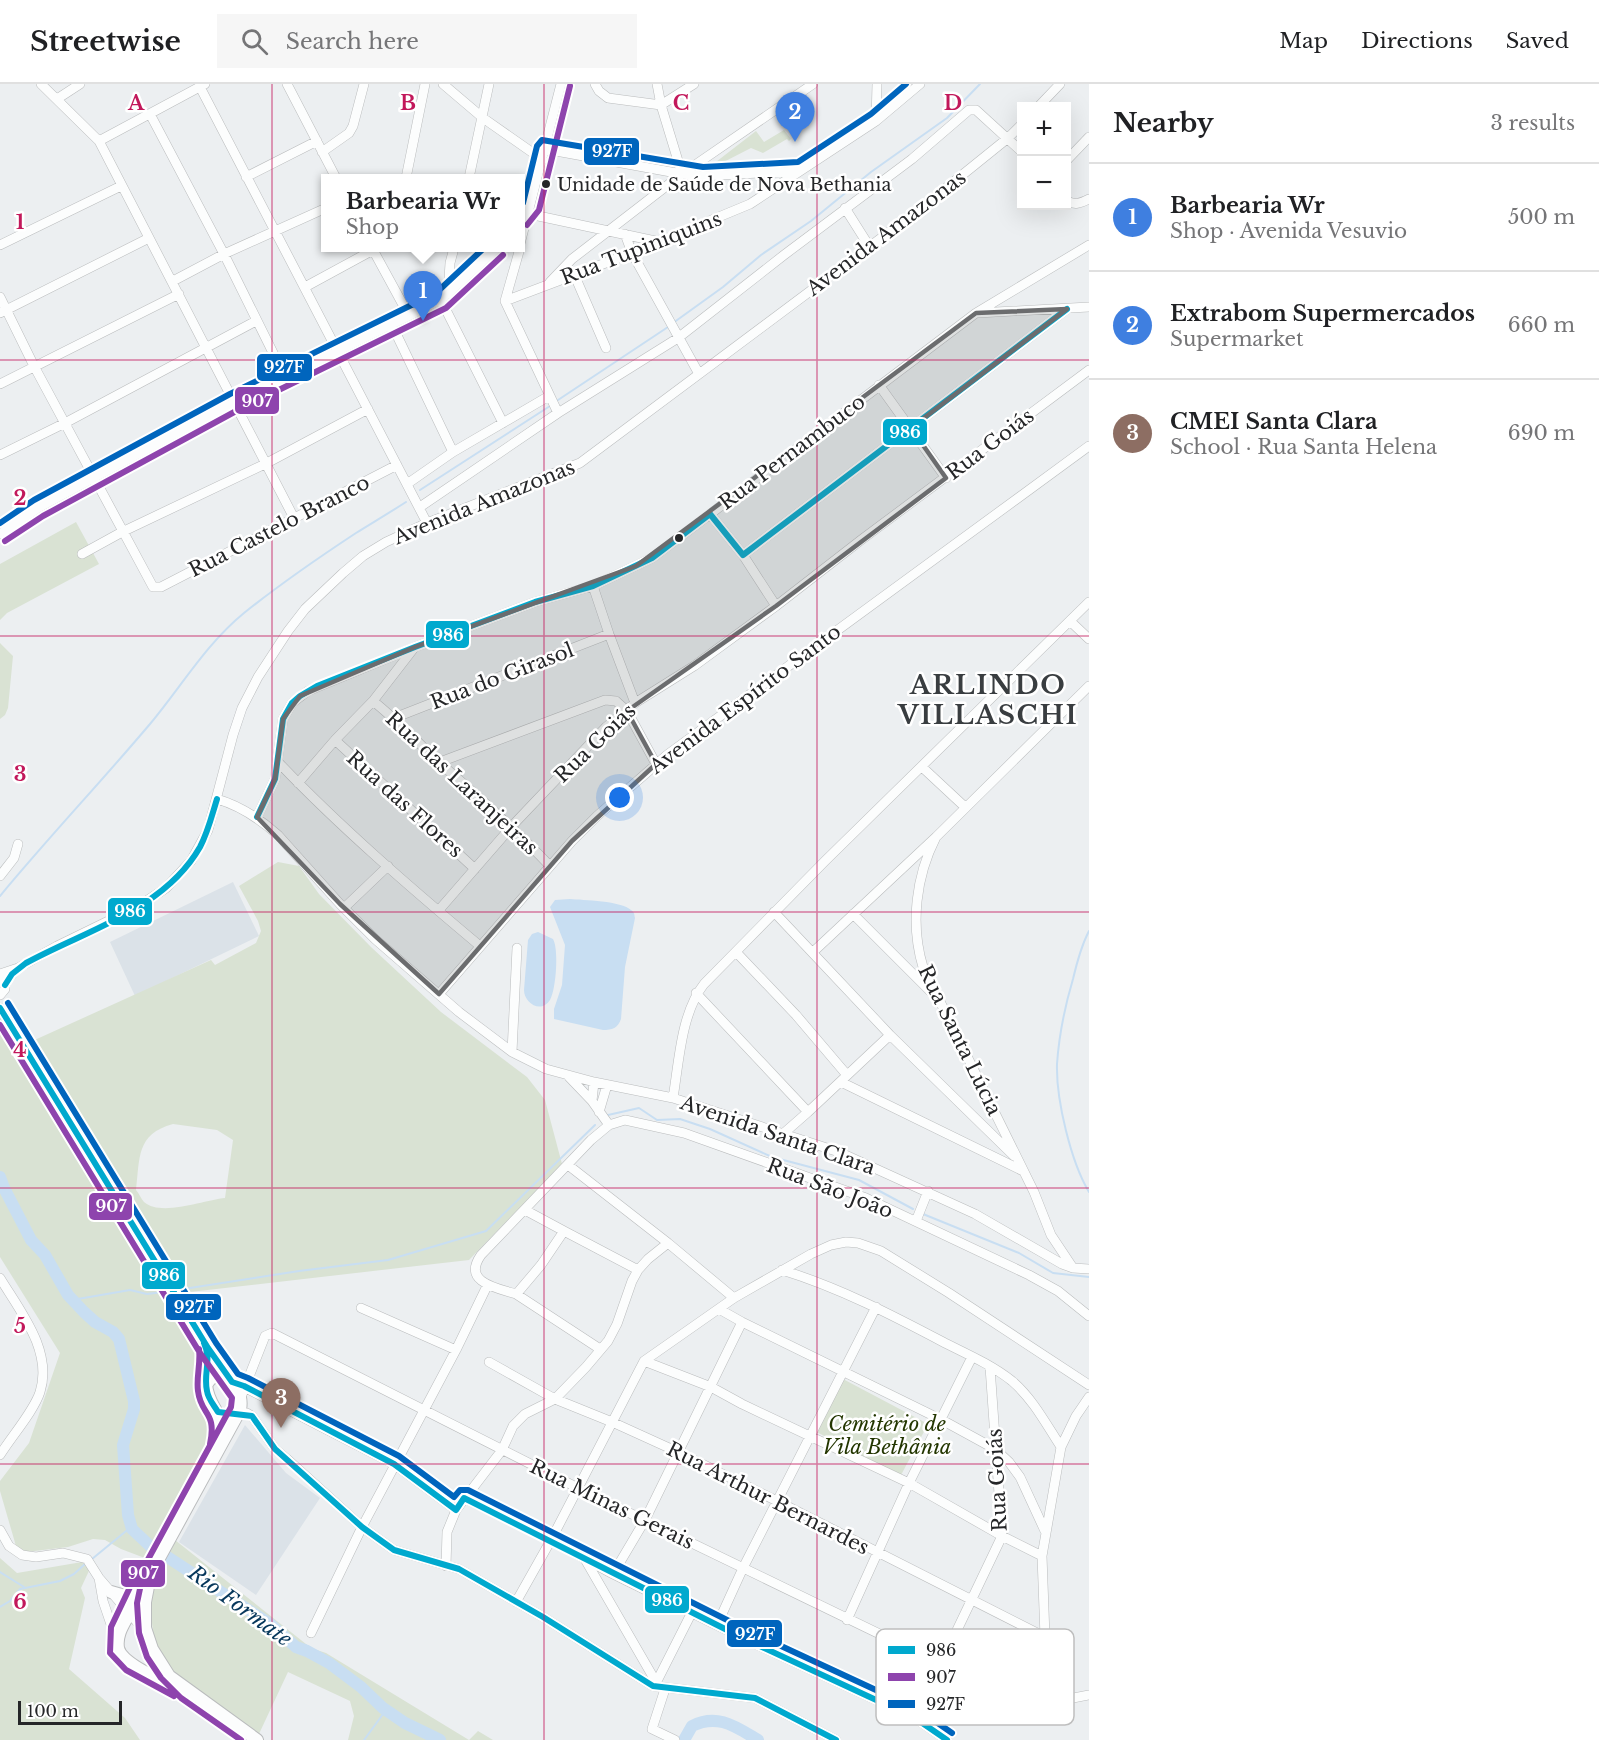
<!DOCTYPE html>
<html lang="en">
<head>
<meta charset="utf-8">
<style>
  body { margin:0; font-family:"Libre Baskerville",serif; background:#f6f6f6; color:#202124 }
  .controls { position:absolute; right:18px; top:18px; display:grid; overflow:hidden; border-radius:0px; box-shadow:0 6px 24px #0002 }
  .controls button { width:54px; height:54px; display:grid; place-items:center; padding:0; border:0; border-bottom:2px solid #e0e0e0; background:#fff; color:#202124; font:30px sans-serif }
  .scale { position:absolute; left:18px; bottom:15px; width:104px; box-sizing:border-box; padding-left:6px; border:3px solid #252628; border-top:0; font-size:16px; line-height:21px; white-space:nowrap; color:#252628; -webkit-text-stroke:4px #fff; paint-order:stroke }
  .you { position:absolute; left:620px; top:714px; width:21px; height:21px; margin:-15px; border:4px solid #fff; border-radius:50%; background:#1a73e8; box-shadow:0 0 0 9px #1a73e833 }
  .badge { display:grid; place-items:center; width:39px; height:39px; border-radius:50%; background:#db2777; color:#fff; font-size:20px; font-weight:700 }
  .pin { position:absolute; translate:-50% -50px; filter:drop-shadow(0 2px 3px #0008) }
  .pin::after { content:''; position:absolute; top:32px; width:21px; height:18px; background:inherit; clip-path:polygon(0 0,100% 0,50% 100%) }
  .popup { position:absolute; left:321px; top:90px; width:204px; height:78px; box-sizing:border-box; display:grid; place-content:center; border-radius:0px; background:#fff; filter:drop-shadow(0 2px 4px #0005); font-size:20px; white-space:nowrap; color:#757577 }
  .popup b { font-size:22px; color:#202124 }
  .popup::after { content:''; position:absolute; left:50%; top:100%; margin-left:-12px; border:12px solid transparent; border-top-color:#fff }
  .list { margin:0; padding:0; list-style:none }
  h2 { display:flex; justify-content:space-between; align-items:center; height:78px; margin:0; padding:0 24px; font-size:26px }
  h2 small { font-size:20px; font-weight:400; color:#757577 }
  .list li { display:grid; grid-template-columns:39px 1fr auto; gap:18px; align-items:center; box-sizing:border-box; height:108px; padding:0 24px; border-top:2px solid #e0e0e0 }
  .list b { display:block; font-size:22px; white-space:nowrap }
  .list p { margin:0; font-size:20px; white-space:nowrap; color:#757577 }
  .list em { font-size:20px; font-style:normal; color:#757577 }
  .icon { flex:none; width:33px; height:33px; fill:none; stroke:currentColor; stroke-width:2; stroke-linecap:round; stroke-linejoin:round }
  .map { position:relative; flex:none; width:1089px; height:1656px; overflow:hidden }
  header { display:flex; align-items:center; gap:36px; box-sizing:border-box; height:84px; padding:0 30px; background:#fff; border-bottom:2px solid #e0e0e0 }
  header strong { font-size:28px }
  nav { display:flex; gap:33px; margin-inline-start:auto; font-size:21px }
  .search { width:420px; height:54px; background:#f6f6f6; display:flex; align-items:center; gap:15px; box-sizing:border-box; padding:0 21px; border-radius:0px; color:#757577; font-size:22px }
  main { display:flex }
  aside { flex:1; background:#fff }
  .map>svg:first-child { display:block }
</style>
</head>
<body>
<header>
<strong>Streetwise</strong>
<div class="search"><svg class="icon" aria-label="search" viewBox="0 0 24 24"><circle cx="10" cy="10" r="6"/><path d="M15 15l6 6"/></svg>Search here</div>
<nav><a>Map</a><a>Directions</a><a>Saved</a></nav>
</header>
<main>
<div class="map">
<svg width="1089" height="1656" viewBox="0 0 1089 1656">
  <rect width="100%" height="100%" fill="#eceff1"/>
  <path fill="#dbe2e8" d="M233 798 259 852 135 912 110 858Z
    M245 1341 286 1389 320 1414 256 1511 179 1458Z"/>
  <path fill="#d9e2d3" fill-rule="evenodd" d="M784 46 791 55 789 57 787 55 763 69 751 64 710 85 712 81 756 47 764 58Z
    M76 438 99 480 7 529 0 536V480Z
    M0 559 13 572 8 624 5 631 0 635Z
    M278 778 299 782 319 810 371 863 441 928 527 993 545 1016 562 1080 469 1176 181 1209 28 959 211 876 215 881 256 859 261 847 258 837 239 802ZM173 1040 217 1046 233 1056 225 1114C204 1116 161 1133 144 1118 141 1115 139 1109 136 1106 140 1074 136 1050 173 1040Z
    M0 933 96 1088 183 1232 208 1279 219 1350 150 1476 121 1465 105 1456 93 1455 68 1463 18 1469 0 1407V1397L29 1359 60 1269 0 1173Z
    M843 1295 928 1340 900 1393 815 1347Z
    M175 1456 311 1564 326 1569 469 1656 478 1647 493 1656H348L354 1632 350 1617 288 1588 258 1652 172 1588 154 1556 149 1514 155 1495Z
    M0 1474 17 1489 94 1476 81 1504 85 1514 69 1585 125 1634 140 1656H0Z"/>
  <path fill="#c8def2" d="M570 815C583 816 622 817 631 826 635 829 634 830 635 834L625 883 621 935C618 944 612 946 603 946L554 935V925L562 901 565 861 550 823 555 816Z
    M538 848 553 855C559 865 556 906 550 916 541 930 524 919 524 906L528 856 532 850Z"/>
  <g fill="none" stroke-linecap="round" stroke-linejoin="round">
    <path stroke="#c8def2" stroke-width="2" d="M673 239 723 203 761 171 811 137 871 88 947 34 980 0
      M558 316 668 243
      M420 406 550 322
      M0 812C48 754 101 698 150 640 181 603 206 560 244 529 279 501 318 474 356 449 372 439 389 429 406 418
      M1089 847C1081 862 1077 878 1073 895 1065 922 1059 951 1057 980 1056 1016 1071 1078 1089 1108
      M608 1031 639 1024 657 1036 680 1035 710 1045 772 1073 859 1096 913 1125
      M923 1130 1019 1169 1053 1189 1089 1193
      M177 1206 299 1187 388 1176 486 1147 595 1041
      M72 1216 130 1206 147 1210 171 1207
      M92 1475 131 1443
      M0 1488 24 1503
      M0 1523 10 1517 20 1505 60 1497 74 1490 85 1480
      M364 1656 386 1626"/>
    <path stroke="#c8def2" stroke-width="12" d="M0 1093 4 1104 31 1156 45 1171 68 1211 84 1228 95 1238 113 1248 119 1255 134 1317V1325L123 1361 128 1431 132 1445 149 1461 270 1540 296 1563 307 1567 329 1579 361 1603 383 1624 405 1639 440 1656
      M684 1656 692 1642C718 1629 736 1643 758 1656"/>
    <g stroke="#babcbd" stroke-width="10">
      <path id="minor" d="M41 0 99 57 294 434
        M287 0 336 94
        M443 0 483 34 543 76
        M595 0 599 7 608 14 661 21 694 0
        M657 0 661 21 682 90
        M200 3 427 439
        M57 15 80 0
        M1039 22 1060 0
        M150 30 224 170 285 293
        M876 37 877 0
        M99 57 205 0
        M545 65 682 90 703 92 799 87
        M322 68 349 49 353 42 364 0
        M1066 77 1089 53
        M246 93 317 57
        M406 94 425 0
        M469 94 489 0
        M1066 116C1074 122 1081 119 1089 115
        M845 124 869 162
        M529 130 660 158
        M625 150 632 169 699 290
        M520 160 561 0
        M0 161 121 102
        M372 164 408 230
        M520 164 505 217 558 329
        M574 190 606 264
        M173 197 224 170 326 124
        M550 198 572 175 682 90 813 0
        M305 203 373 166
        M448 210 450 179 454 164
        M0 213 34 282 153 503H161L397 381
        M441 216 503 339
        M505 217 632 169 750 120 876 37 920 0
        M0 229 149 154
        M978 229 1089 223
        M391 239 453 368
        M0 300 179 210
        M879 301 946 394
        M0 371 65 339 256 237
        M407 400 453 368 549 312
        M420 423 558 329 678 254 784 171 912 75 969 26H976L1022 68
        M710 430 743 471 776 522
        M0 450 38 424 234 318 441 216 497 164
        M82 470 122 448 265 380 368 325
        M743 471 1067 225
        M593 502 609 550 635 619
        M1070 537 1089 555
        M373 617C397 636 418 659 441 680 479 713 515 745 550 782
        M394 634 609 550
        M335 656 475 785
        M440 678 605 616 616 617 627 627 656 680
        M279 679C340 743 412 805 480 862
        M922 683 965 723
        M298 699 335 656 373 617 414 564
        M217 715C241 722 260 735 278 751L340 820 375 855 459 928 512 968 546 985 594 998 673 1014 839 1068 975 1130 1062 1180 1073 1184 1089 1185
        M257 733 275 695 283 635 292 619 308 607 415 563 535 518 593 502 652 474 976 229 1089 161
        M936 753C916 792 910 840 923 883L1034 1108 1051 1151 1073 1184
        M0 792 14 774 18 760
        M344 824 388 782
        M439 826 512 742 606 643 635 619 694 582 776 522 861 456 1089 286
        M774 828 890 951 1014 1072
        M853 830 933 910
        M736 868 796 931 847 991
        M813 868 936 753 1089 602
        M0 890 18 884 57 862 139 822 166 804 191 777 208 746 233 651 242 624 258 593 288 547 305 525 343 489 363 472 386 458 427 439 580 379 920 125 1008 54 1022 40
        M5 901 8 895 17 885
        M696 909 808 1028
        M439 910 572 757 597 732 667 671 1089 362
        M0 911 5 905 4 896
        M0 924 141 1152 208 1264 226 1290
        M512 968 517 864
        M569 993 592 1017
        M594 998 592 1017 609 1041
        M841 998 1023 1087
        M673 1014C679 978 681 929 704 900L825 777 1089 518
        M599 1028 607 1001
        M784 1049 808 1028 890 951
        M568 1081 668 1159 734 1214
        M525 1126 564 1147 541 1181 519 1207 516 1210C496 1204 462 1198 481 1171L591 1056 609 1041 625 1036 684 1049 866 1114 1029 1191 1058 1207 1089 1232
        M916 1137 928 1107
        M564 1147 638 1186
        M782 1186C840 1204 892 1231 945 1259 967 1270 992 1281 1012 1297 1033 1315 1046 1340 1061 1363
        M0 1194C20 1227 53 1267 40 1308 34 1327 11 1353 0 1371
        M516 1210 600 1265
        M361 1224 456 1266
        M719 1225 742 1238 942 1336 995 1365 1009 1378 1020 1393 1045 1447
        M644 1277 711 1303 742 1320 909 1399 1002 1452 1042 1472
        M489 1278 555 1315 612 1338 678 1368 777 1417 1045 1553
        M206 1300 210 1277 208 1267
        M240 1301 394 1380 456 1426
        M241 1313 265 1252 272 1249 578 1404 1020 1618
        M237 1330 247 1329 252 1332 275 1365 287 1375 362 1443 394 1466 459 1485 543 1533 653 1602 755 1614 836 1656
        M464 1414 551 1456 613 1490 749 1557 915 1634 947 1656
        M0 1446 9 1462 22 1471 36 1473 63 1469 87 1475 99 1494 137 1538
        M586 1477 656 1598
        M446 1482 447 1448 456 1426 502 1366 513 1342 525 1330 555 1315 586 1283 608 1257 617 1240 632 1197 638 1186 648 1175 668 1159
        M613 1490 645 1436 742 1238
        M99 1494 103 1517 117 1558
        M516 1518 551 1456 644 1277 734 1214 811 1170 831 1161 846 1158 858 1159 881 1167 949 1209 1089 1301
        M847 1536 909 1399 972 1273
        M717 1541 743 1484 876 1223
        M311 1549 362 1443 456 1266 487 1202
        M655 1601 692 1528
        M665 1605 652 1645 675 1656
        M1017 1625 1040 1576 1045 1553 1042 1472 1061 1363 1076 1332 1089 1313
        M915 1634 1002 1452 990 1283
        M923 1638 1017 1625 1089 1611"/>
    </g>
    <g stroke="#babcbd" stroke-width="14">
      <path id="major" d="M150 1492 145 1518V1544L152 1565 169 1592 257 1656
        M111 1508 125 1512 138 1506
        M195 1612C178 1604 122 1583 118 1564 116 1551 123 1541 129 1530 136 1513 141 1499 153 1485L240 1326C243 1310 235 1301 226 1290 216 1289 211 1293 206 1301 209 1328 227 1326 219 1362"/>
    </g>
    <use href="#minor" stroke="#fcfdfd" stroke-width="9"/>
    <use href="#major" stroke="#fcfdfd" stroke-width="12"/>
    <g stroke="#fff" stroke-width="10">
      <path id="bus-1" d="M710 430 743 471
        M743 471 1067 225
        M257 733 275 695 283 635 292 619 300 612 317 602 415 563 535 518 593 502 652 474 710 430
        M5 901 12 890 26 879C86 846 164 826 200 763 208 748 212 731 217 715
        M0 924 208 1264 232 1298 244 1302 394 1380 456 1426 464 1414 749 1557 915 1634 947 1656
        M204 1259C212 1276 203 1290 207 1307 208 1315 214 1321 218 1328L252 1332 275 1365 362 1443 394 1466 459 1485 543 1533 653 1602 755 1614 836 1656"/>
    </g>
    <g stroke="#fff" stroke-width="10">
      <path id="bus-2" d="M527 141 539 126 570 2
        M5 457 43 432 238 326 446 224 503 171
        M0 941 200 1269 232 1314 231 1323 145 1481 137 1519 139 1549 147 1573 161 1594 181 1614 241 1656
        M199 1265C201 1279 196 1293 198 1307 201 1332 217 1327 210 1360
        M132 1499 111 1543 110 1569 126 1586 174 1612"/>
    </g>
    <g stroke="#fff" stroke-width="10">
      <path id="bus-3" d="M520 121 523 119 537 62 542 56 703 83 798 78 871 30 906 0
        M0 439 34 416 230 310 436 209 484 164
        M8 919 216 1259 238 1290 248 1294 399 1372 454 1413 460 1406H468L753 1549 919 1626 952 1649"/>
    </g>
    <use href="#bus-1" stroke="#00a9ce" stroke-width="6"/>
    <use href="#bus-2" stroke="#8e44ad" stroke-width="6"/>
    <use href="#bus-3" stroke="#0065bd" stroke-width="6"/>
  </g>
  <path fill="#6b6c6e" fill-opacity="0.2" stroke="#6b6c6e" stroke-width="4.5" stroke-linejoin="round" d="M1067 225 911 344 946 394 776 522 627 627 656 680 572 757 439 910 340 820 257 733 275 695 283 635 300 612 415 563 636 482 976 229Z"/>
  <path fill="none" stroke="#c2185b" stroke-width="1.5" stroke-opacity="0.55" d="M272 0V1656M544 0V1656M817 0V1656M0 276H1089M0 552H1089M0 828H1089M0 1104H1089M0 1380H1089"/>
  <g fill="#252628" stroke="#fff" stroke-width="2">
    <circle cx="546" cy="100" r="5"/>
    <circle cx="679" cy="454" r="5"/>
  </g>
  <g text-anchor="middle" stroke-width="5" stroke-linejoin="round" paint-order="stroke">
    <g font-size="18" fill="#252628" stroke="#fff" text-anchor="start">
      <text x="557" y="107">Unidade de Saúde de Nova Bethania</text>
    </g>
    <g font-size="20" fill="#252628" stroke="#fff">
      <text transform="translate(886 149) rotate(-37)" y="7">Avenida Amazonas</text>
      <text transform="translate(641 164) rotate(-21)" y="7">Rua Tupiniquins</text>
      <text transform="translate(990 360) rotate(-37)" y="7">Rua Goiás</text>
      <text transform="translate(792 368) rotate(-37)" y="7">Rua Pernambuco</text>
      <text transform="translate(484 418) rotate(-22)" y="7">Avenida Amazonas</text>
      <text transform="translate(279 442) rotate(-27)" y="7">Rua Castelo Branco</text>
      <text transform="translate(502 592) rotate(-21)" y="7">Rua do Girasol</text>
      <text transform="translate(745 615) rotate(-37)" y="7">Avenida Espírito Santo</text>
      <text transform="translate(595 659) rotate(-44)" y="7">Rua Goiás</text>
      <text transform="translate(462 699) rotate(43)" y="7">Rua das Laranjeiras</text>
      <text transform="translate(405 720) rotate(42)" y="7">Rua das Flores</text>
      <text transform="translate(960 956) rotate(64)" y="7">Rua Santa Lúcia</text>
      <text transform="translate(778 1051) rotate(19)" y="7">Avenida Santa Clara</text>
      <text transform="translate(830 1104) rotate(21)" y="7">Rua São João</text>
      <text transform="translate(997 1396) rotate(-93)" y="7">Rua Goiás</text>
      <text transform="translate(768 1414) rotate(27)" y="7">Rua Arthur Bernardes</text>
      <text transform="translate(612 1420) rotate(26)" y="7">Rua Minas Gerais</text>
    </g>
    <g font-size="20" font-style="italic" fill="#233600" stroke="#fff">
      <text x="887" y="1347">Cemitério de<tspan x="887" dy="23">Vila Bethânia</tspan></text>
    </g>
    <g font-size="21" font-style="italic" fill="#06375b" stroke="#fff">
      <text transform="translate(240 1522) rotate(36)" y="7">Rio Formate</text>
    </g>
    <g font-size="26" font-weight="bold" letter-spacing="1.5" fill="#393d40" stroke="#fff">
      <text x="988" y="610">ARLINDO<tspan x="988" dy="30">VILLASCHI</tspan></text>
    </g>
  </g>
  <rect x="876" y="1545" width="198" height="96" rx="9" fill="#fff" stroke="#bebebe" stroke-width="1.5"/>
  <rect x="888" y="1562" width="27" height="8" fill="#00a9ce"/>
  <rect x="888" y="1589" width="27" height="8" fill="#8e44ad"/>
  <rect x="888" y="1616" width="27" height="8" fill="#0065bd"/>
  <g font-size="16" fill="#252628">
    <text x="926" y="1572">986</text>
    <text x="926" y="1599">907</text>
    <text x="926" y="1626">927F</text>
  </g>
  <g font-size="20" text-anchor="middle" font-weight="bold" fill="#c2185b" stroke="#fff" stroke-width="5" stroke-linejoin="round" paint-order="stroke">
    <text x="136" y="26">A</text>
    <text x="408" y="26">B</text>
    <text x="681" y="26">C</text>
    <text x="953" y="26">D</text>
    <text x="20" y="145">1</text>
    <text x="20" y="421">2</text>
    <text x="20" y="697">3</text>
    <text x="20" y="973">4</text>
    <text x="20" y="1249">5</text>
    <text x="20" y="1525">6</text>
  </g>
  <g stroke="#fff" stroke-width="2">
    <rect x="583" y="53" width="57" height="29" rx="6" fill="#0065bd"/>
    <rect x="256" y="269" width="57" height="29" rx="6" fill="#0065bd"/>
    <rect x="234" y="302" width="46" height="29" rx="6" fill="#8e44ad"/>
    <rect x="882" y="334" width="46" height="28" rx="6" fill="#00a9ce"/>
    <rect x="425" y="536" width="45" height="29" rx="6" fill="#00a9ce"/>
    <rect x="107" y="813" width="46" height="29" rx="6" fill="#00a9ce"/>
    <rect x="88" y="1108" width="45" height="29" rx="6" fill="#8e44ad"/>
    <rect x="141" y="1177" width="45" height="29" rx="6" fill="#00a9ce"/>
    <rect x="165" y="1209" width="57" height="28" rx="6" fill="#0065bd"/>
    <rect x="120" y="1475" width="46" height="29" rx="6" fill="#8e44ad"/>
    <rect x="644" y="1501" width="46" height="29" rx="6" fill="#00a9ce"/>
    <rect x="726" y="1535" width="57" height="29" rx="6" fill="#0065bd"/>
  </g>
  <g font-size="16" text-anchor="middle" font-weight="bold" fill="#fff">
    <text x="612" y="73">927F</text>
    <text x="284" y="289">927F</text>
    <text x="257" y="323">907</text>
    <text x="905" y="354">986</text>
    <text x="448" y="557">986</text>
    <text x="130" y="833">986</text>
    <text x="111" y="1128">907</text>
    <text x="164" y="1197">986</text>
    <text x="194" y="1229">927F</text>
    <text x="143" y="1495">907</text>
    <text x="667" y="1522">986</text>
    <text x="755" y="1556">927F</text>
  </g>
</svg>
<div class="controls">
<button>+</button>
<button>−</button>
</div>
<div class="scale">100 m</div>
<div class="you"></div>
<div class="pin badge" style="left:423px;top:237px;background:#3f7fe0">1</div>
<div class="popup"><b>Barbearia Wr</b>Shop</div>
<div class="pin badge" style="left:795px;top:58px;background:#3f7fe0">2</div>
<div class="pin badge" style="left:281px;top:1344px;background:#8d6e63">3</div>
</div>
<aside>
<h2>Nearby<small>3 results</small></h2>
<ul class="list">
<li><span class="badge" style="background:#3f7fe0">1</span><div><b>Barbearia Wr</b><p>Shop · Avenida Vesuvio</p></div><em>500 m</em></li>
<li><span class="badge" style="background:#3f7fe0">2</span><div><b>Extrabom Supermercados</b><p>Supermarket</p></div><em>660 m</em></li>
<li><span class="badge" style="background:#8d6e63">3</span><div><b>CMEI Santa Clara</b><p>School · Rua Santa Helena</p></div><em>690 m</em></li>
</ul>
</aside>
</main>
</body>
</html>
